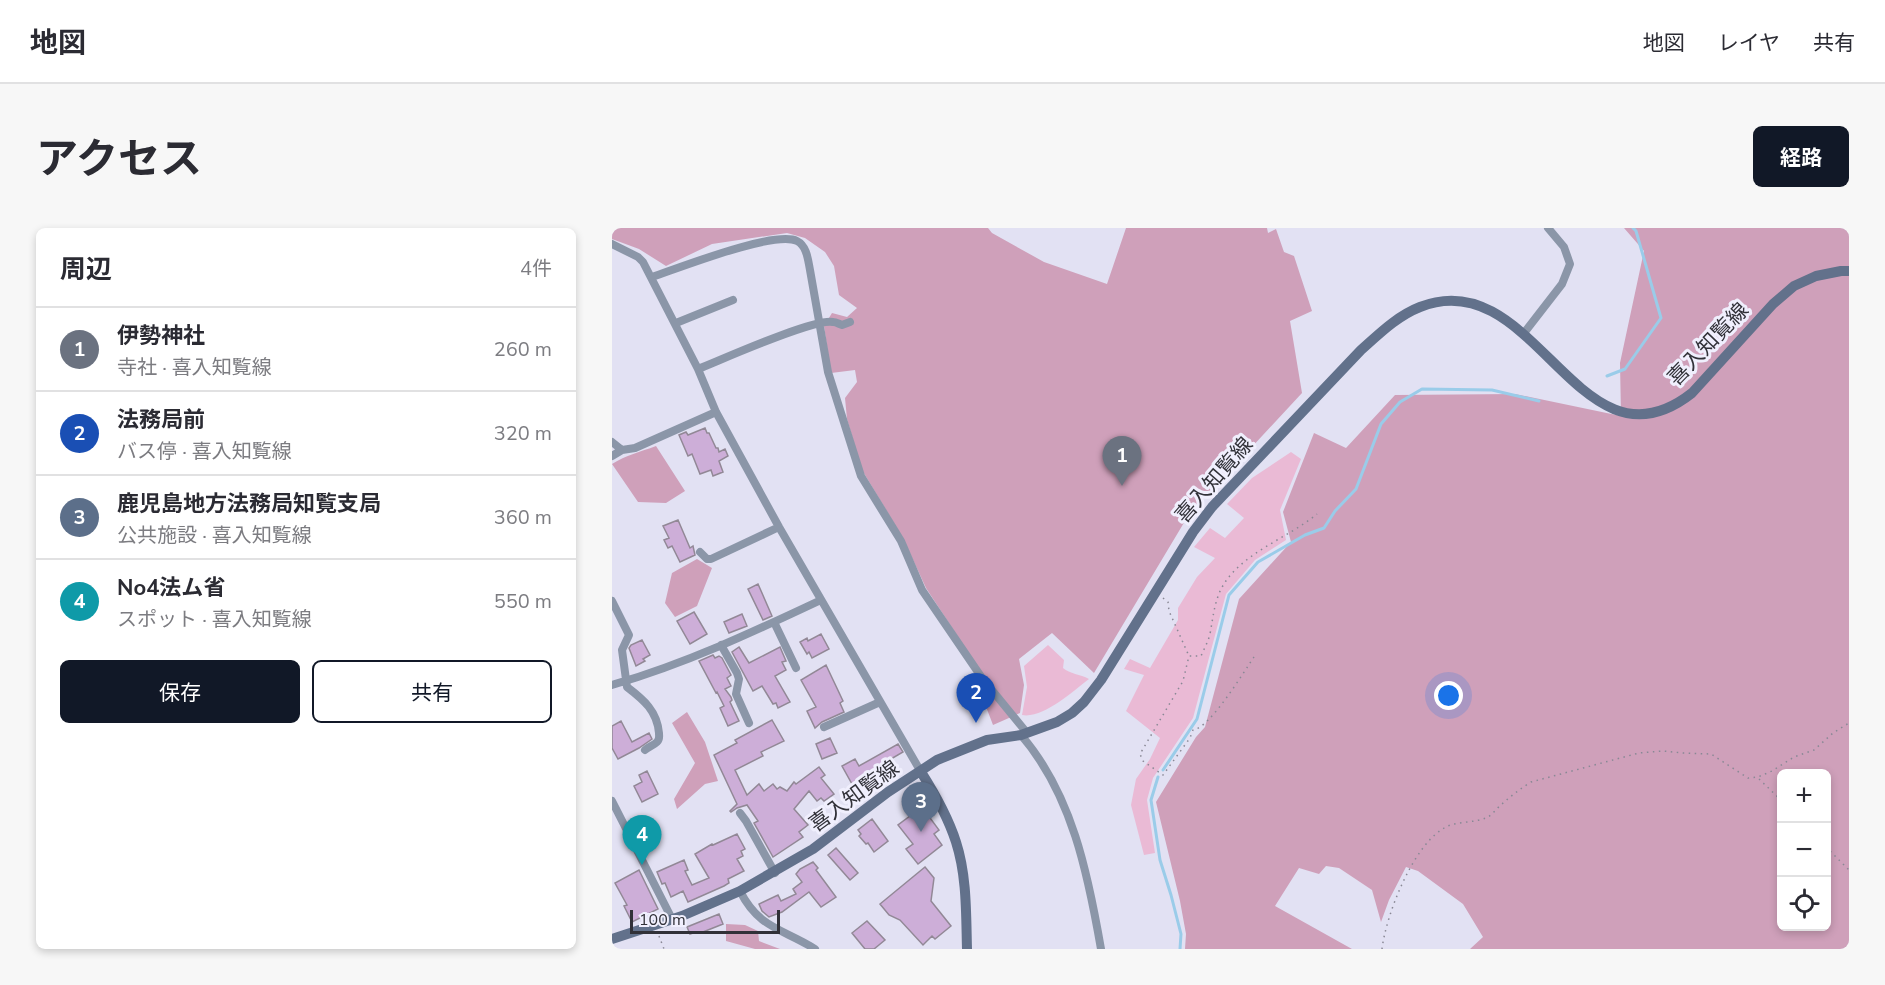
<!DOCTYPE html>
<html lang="ja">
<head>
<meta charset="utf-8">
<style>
  body { margin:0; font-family:"Nunito Sans","Noto Sans JP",sans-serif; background:#f7f7f7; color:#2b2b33 }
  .controls { position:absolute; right:18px; bottom:18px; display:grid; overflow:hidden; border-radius:9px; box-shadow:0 3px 9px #0003 }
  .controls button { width:54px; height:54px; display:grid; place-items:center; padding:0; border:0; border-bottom:2px solid #e1e1e2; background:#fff; color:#2b2b33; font:30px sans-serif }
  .scale { position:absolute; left:18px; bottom:15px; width:150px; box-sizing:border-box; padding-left:6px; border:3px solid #313138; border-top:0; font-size:16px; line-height:21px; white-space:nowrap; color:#313138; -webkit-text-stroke:4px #f0effd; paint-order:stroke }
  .you { position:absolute; left:837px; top:468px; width:21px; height:21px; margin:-15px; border:4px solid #fff; border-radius:50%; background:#1a73e8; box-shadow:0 0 0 9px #1a73e833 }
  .badge { display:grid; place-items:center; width:39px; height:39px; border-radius:50%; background:#111827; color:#fff; font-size:20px; font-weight:700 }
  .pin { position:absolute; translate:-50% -50px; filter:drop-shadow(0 2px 3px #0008) }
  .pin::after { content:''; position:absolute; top:32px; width:21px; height:18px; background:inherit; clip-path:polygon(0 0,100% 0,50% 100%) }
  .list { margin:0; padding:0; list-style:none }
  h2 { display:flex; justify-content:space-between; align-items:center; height:78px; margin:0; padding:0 24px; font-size:26px }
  h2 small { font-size:20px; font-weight:400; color:#7c7c81 }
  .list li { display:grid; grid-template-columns:39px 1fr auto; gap:18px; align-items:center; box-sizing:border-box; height:84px; padding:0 24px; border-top:2px solid #e1e1e2 }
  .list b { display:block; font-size:22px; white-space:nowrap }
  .list p { margin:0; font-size:20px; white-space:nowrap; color:#7c7c81 }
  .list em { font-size:20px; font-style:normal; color:#7c7c81 }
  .actions { display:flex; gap:12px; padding:18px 24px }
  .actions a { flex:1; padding:14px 0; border:2px solid #111827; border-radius:9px; text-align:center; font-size:21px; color:#111827 }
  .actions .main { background:#111827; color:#fff }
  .icon { flex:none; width:33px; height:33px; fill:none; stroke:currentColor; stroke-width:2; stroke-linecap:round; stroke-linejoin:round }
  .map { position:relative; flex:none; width:1237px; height:721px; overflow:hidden; border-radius:9px }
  header { display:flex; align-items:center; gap:36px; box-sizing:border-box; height:84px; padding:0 30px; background:#fff; border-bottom:2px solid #e1e1e2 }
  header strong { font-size:28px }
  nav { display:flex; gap:33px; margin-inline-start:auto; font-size:21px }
  .intro { display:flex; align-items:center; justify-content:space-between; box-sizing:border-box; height:144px; padding:0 36px }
  h1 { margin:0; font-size:42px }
  .button { padding:15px 27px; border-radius:9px; background:#111827; color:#fff; font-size:21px; font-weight:700 }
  main { display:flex; gap:36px; padding:0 36px }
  aside { flex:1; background:#fff; border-radius:9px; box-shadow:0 3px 9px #0003 }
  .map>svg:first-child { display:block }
</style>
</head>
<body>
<header>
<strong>地図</strong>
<nav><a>地図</a><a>レイヤ</a><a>共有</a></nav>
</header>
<div class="intro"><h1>アクセス</h1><a class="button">経路</a></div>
<main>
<aside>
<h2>周辺<small>4件</small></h2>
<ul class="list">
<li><span class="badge" style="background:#6b7280">1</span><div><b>伊勢神社</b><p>寺社 · 喜入知覧線</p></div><em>260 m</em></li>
<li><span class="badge" style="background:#1a4fb4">2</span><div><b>法務局前</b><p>バス停 · 喜入知覧線</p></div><em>320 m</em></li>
<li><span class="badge" style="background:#5c6f8a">3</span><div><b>鹿児島地方法務局知覧支局</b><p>公共施設 · 喜入知覧線</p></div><em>360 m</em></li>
<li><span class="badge" style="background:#0f9aa8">4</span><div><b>No4法ム省</b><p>スポット · 喜入知覧線</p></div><em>550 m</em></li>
</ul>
<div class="actions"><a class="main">保存</a><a>共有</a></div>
</aside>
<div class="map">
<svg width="1237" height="721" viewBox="0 0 1237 721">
  <rect width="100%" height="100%" fill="#e2e1f3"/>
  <path fill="#eabad5" d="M679 224 689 231 668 282 674 312 643 332 614 366 581 490 541 550 535 572 543 625 532 627 519 577 524 551 538 531 548 510 514 483 532 447 512 441 518 431 538 440 566 392V380L585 349 603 330 582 319 598 300 613 310 632 290 615 276 640 250Z
    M436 417 452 432 451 440C458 446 468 446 477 451 461 463 431 491 410 487L415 459 412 438Z"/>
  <path fill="#cfa0ba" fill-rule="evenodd" d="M0 0H376L380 5 432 34 495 56 514 0H655L656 5 664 1 672 24 682 28 700 83 678 93 690 165 576 288 482 445 440 405 407 431 412 457 408 485 381 497 368 463 373 450 314 360 291 310 250 242 235 191 233 170 245 154 243 142 219 145 212 98 220 85 235 89 245 80 227 67 222 38 213 24 193 10 175 5 100 16 54 38 27 21 0 11Z
    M1012 0H1237V721H858L871 709 851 676 806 643 794 639 777 672 769 694 760 662 727 640 714 638 707 646 687 640 663 678 740 721H573L574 706 568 673 544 574 584 509 593 499 627 371 679 314 671 284 702 205 734 220 783 167 903 166 1009 188 1008 135 1032 23ZM1170 546H1214V698H1170Z
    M44 218 73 263 54 275 26 274 0 236C14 227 28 224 44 218Z
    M85 331 100 340 85 378 63 389 53 375 60 345Z
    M75 484 93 514 106 553 93 556 65 581 62 571 83 535 60 495Z
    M114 696 133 697 146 703 147 713 168 721H143L114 713Z"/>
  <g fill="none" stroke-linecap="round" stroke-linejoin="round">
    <path stroke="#9acce9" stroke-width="3" d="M995 148 1013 141 1049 90 1024 3 1021 0
      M551 542 585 491 617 367 646 334 693 307 712 300 723 283 744 261 769 196 788 174 810 161 880 162 927 173
      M546 549 539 572 548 632 559 667 569 706 568 721"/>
  </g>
  <path fill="#cdaed8" stroke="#928896" stroke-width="1.5" d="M93 200 95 205H97L104 220H106L107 224 113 221 116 228 107 233 111 244 101 248 99 242 88 246 80 226 76 228 67 207 74 204 76 207Z
    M66 292 78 320 81 318 83 327 68 334 60 318 56 320 52 312 57 310 51 298Z
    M146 356 160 388 151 392 136 361Z
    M82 384 95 406 78 416 65 393Z
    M130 386 135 398 117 405 112 394Z
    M209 406 217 421 200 430 197 424 195 426 188 414 195 410 196 413Z
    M30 412 38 427 31 431 33 433 24 438 17 420 19 417Z
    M127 419 137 435 168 419 174 433 170 434 174 442 163 448 178 474 166 480 164 475 161 476 150 458 141 463 120 424Z
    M101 427 103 430 107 428 110 430 119 447 115 450 119 458 113 461 119 469 120 472 118 474 127 493 116 498 108 480 112 478 105 464 104 465 87 433Z
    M214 437 231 473 228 475 232 484 210 494 203 500 195 483 204 479 189 452Z
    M160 492 172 513 149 524 151 528 123 542 135 567 147 556 152 563 161 556 165 561 168 559 175 563 182 554 184 556 207 539 213 547 209 550 222 566 212 573 209 570 205 573 197 563 182 581 196 597 187 604 191 609 161 629 142 595 146 593 135 577 125 580 119 584 118 583 125 576 102 527 125 515 123 512Z
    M9 493 20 514 37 505 40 511 27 520 6 531 0 520V498Z
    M218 510 225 525 210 531 204 516Z
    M286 516 291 524 272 535 276 542 255 554 252 549 240 556 230 538 243 531 247 538Z
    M35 543 46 566 30 574 22 558 30 554 27 547Z
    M310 579 327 602 322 606 330 617 306 636 294 621 301 616 286 597Z
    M260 591 276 613 262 624 256 615 254 616 247 608 249 606 246 602Z
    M125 606 133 621 129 623 131 628 125 631 132 643 116 651 117 655 112 658 76 674 71 663 59 669 53 655 50 656 45 644 72 632 76 642 73 643 80 657 97 650 83 626 100 616 101 617Z
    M224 620 246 645 238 652 216 627Z
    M201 634 206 640 204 642 224 669 209 679 197 664 170 684 157 689 150 683 147 676 166 667 169 673 184 666 181 661 190 654 184 646 188 641Z
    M313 639 322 650 319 673 339 698 323 711 320 708 311 717 288 692 277 687 268 676Z
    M27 642 46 681 20 694 12 678 15 677 3 655Z
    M107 686 111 696 91 704 85 705 84 704 78 706 75 699Z
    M255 693 273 712 262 721H253L240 705Z"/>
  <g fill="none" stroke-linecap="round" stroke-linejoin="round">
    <path stroke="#898895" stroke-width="1.5" stroke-dasharray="1.5 4.5" stroke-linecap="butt" d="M551 370 556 374 557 383 577 428
      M642 429C631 445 598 500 581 502L578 510 551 547 531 533 528 526 571 453 577 428H589C592 421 596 414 598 406 601 390 602 376 609 361 628 325 675 311 705 286
      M1147 551 1170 573
      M1214 619 1237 642
      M47 708 52 721
      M770 721C774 687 802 613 836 598 848 593 864 595 876 589 881 586 885 580 890 576 899 568 908 561 919 554L1027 525 1051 523 1071 525 1099 526 1136 550 1146 549 1160 543 1182 529 1202 522 1221 505 1237 495"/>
    <path stroke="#8b96a8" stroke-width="8" d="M0 16 26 29 31 34 86 141 104 184 167 299 309 544
      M40 49C67 40 163 2 185 13 195 18 196 32 198 42L216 144 249 248 289 313 310 362 370 450 415 505
      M64 95 121 72
      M912 105 950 56 958 36 952 19 936 0
      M86 141C109 132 202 90 221 94 224 94 227 96 230 97L238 94
      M0 214 10 222
      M0 228 10 222 23 220 104 184
      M88 324 95 331H99L167 299
      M0 373 17 407 10 422 15 459C32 472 45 483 47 505 47 509 48 511 45 514 42 517 36 519 33 522
      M162 394 184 440
      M109 417 125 445 127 451 124 466 137 495
      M0 457C73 436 141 404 209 372
      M212 499 268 474
      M409 507C460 566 476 646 489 721
      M0 573 60 691
      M128 585 134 593 163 645
      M128 663C147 701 172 701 203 721"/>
    <path stroke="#62718b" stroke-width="10" d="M309 544C323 566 336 589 344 614 355 648 354 686 355 721
      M0 711 70 688 128 663 201 621 276 564 325 532 375 512 409 507 445 494 460 485 472 474 489 452 581 304 600 279 749 122C767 106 785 88 808 79 924 33 967 254 1080 165L1161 76 1182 58 1204 48 1229 43H1237"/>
  </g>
  <g text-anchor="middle" stroke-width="6" stroke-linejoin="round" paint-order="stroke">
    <g font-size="21" fill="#313138" stroke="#f0effd">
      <text transform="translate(1096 116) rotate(-46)" y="7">喜入知覧線</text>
      <text transform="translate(602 252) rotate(-49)" y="7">喜入知覧線</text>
      <text transform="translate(242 568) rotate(-36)" y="7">喜入知覧線</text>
    </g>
  </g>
</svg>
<div class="controls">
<button>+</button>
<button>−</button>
<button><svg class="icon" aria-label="locate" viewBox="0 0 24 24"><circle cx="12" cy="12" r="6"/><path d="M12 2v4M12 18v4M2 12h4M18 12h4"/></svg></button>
</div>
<div class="scale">100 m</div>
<div class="you"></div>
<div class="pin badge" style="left:510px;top:258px;background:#6b7280">1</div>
<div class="pin badge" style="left:364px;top:495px;background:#1a4fb4">2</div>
<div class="pin badge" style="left:309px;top:604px;background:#5c6f8a">3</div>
<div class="pin badge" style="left:30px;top:637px;background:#0f9aa8">4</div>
</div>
</main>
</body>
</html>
